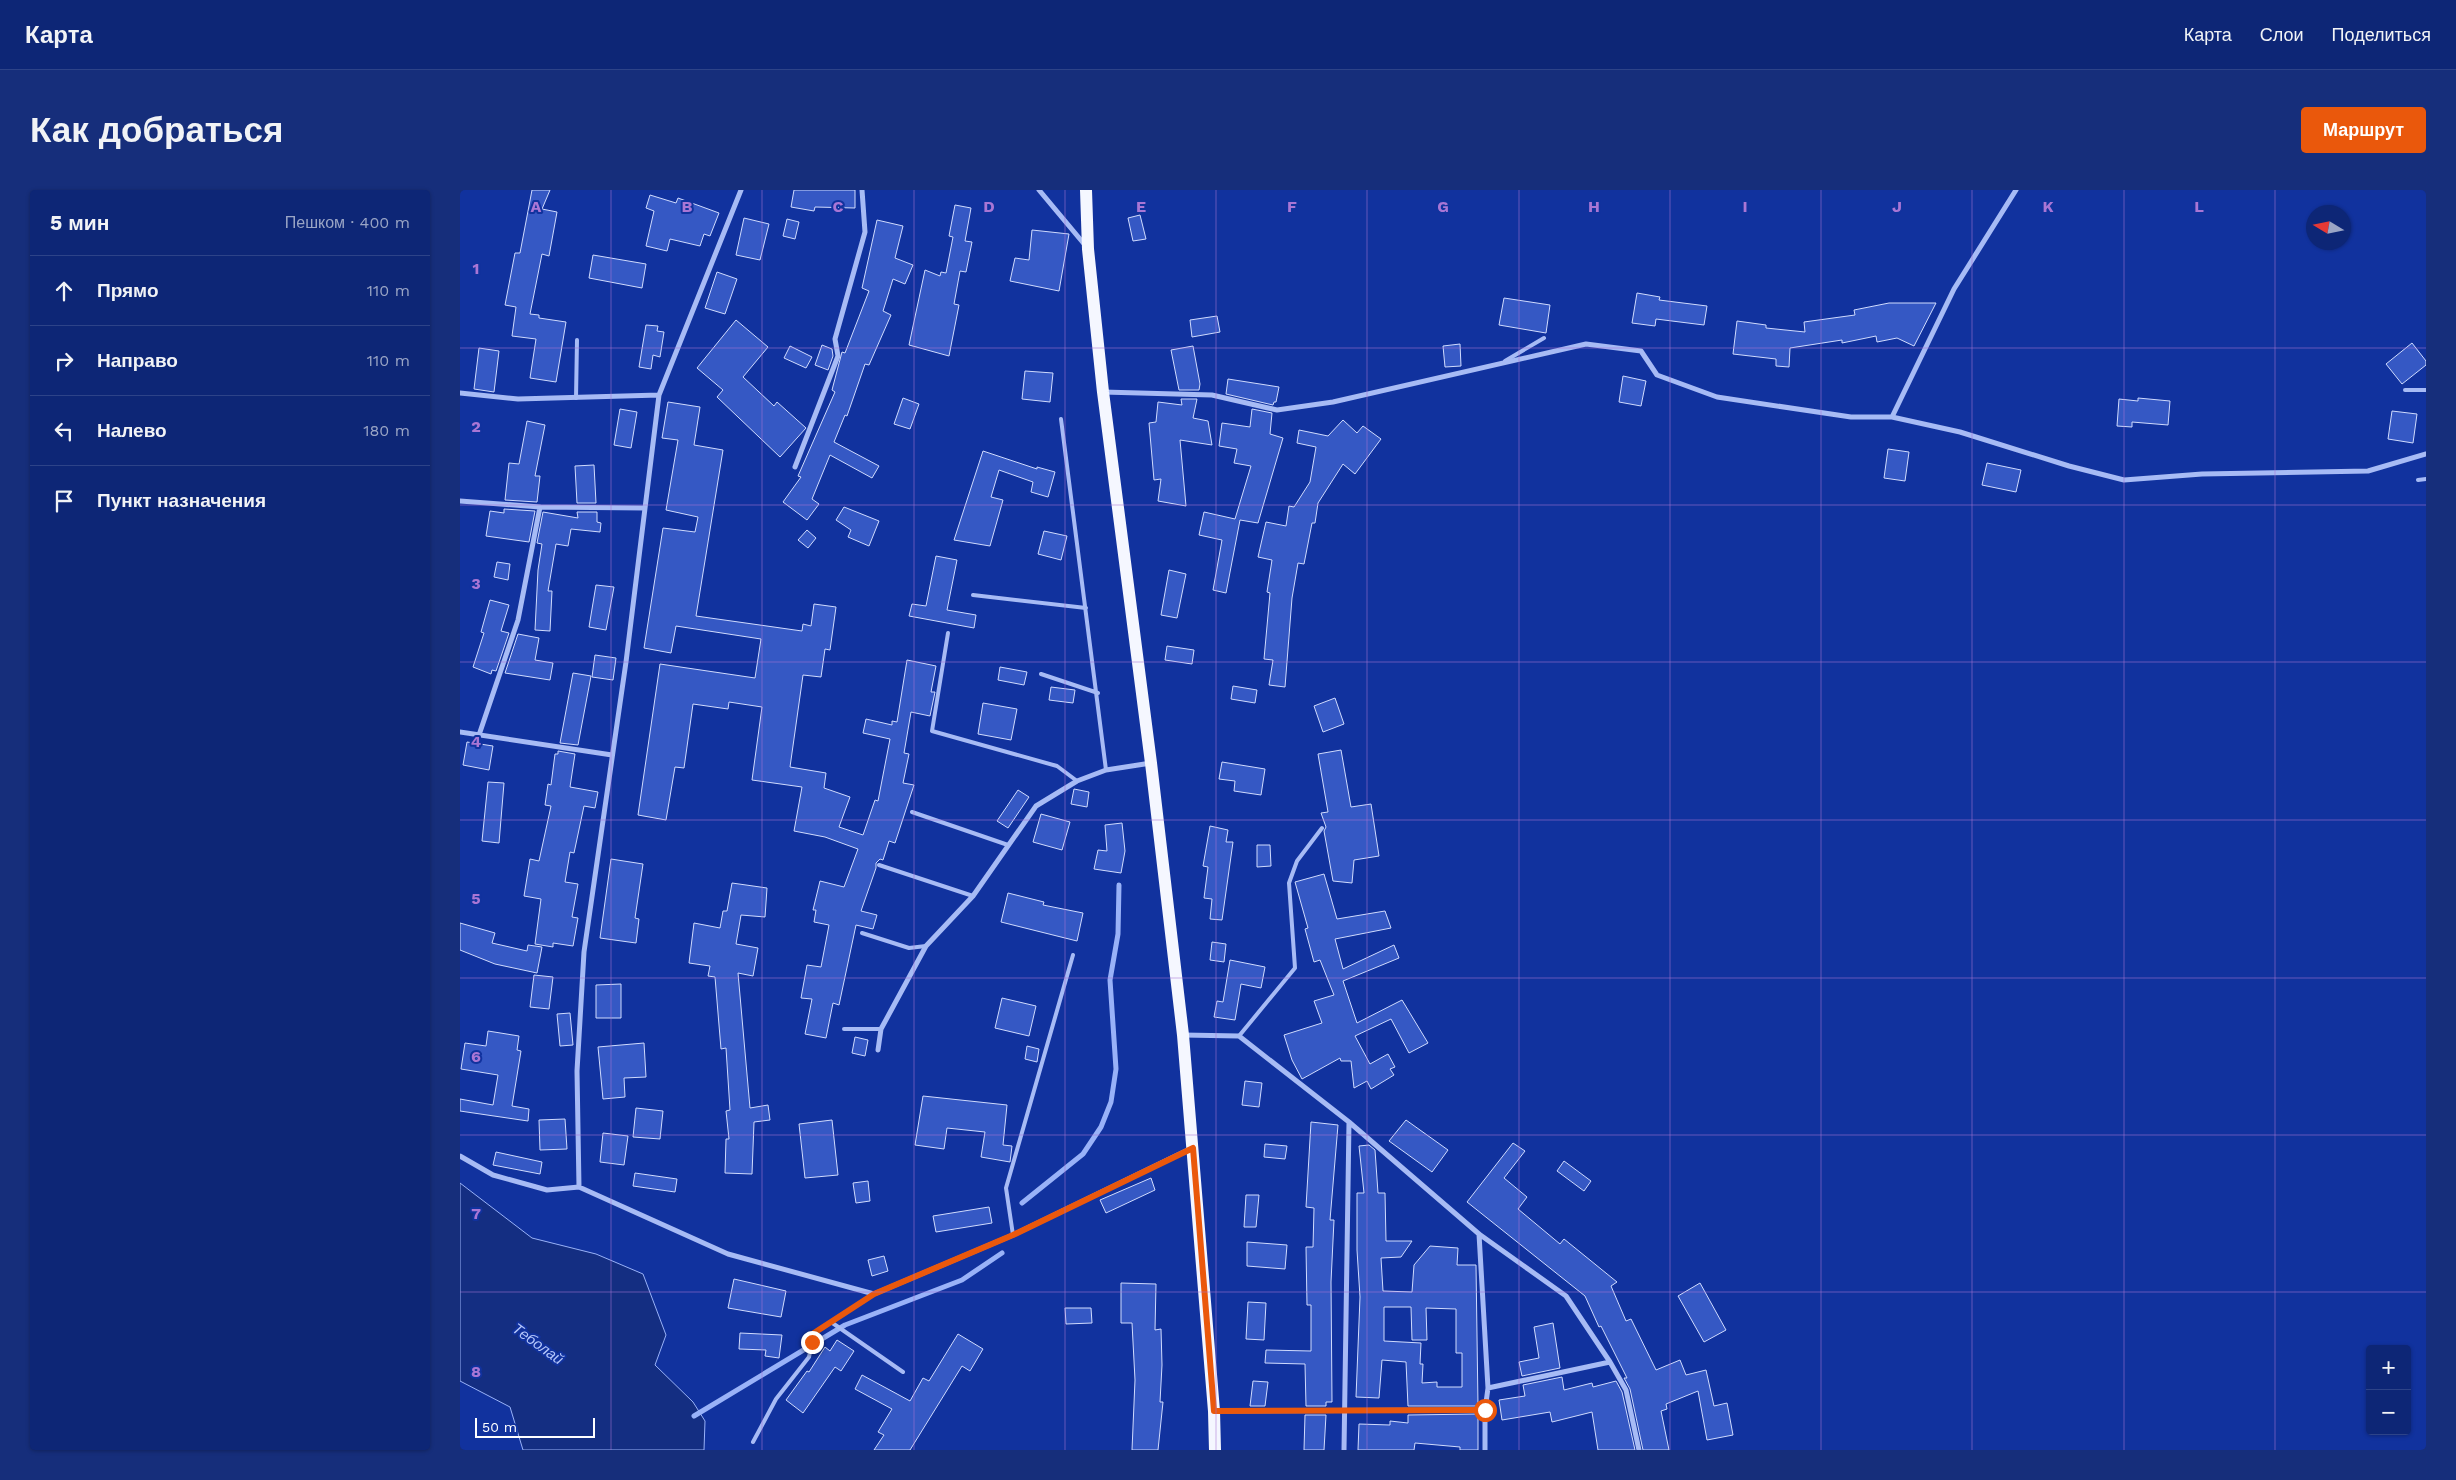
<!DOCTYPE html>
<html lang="ru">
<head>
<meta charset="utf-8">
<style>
  body { margin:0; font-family:"Work Sans",sans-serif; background:#162e7b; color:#f1f3f6 }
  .controls { position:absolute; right:15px; bottom:15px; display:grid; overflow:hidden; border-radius:5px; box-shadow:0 1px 4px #0004 }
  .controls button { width:45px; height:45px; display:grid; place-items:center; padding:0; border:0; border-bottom:1px solid #2d4388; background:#0d2676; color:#f1f3f6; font:25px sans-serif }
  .compass { position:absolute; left:1846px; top:15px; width:45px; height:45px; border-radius:50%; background:#0d2676; box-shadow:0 1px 4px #0004; rotate:280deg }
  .scale { position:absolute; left:15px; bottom:12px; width:120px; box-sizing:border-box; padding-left:5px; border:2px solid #fff; border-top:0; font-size:14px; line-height:18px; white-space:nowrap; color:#fff; -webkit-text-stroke:4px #11329e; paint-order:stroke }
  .stop { position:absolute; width:15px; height:15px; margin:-11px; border:4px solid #ea580c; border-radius:50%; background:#fff }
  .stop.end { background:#ea580c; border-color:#fff; box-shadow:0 1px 5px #0008 }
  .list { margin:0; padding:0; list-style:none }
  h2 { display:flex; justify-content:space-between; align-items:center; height:65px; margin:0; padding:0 20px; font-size:21px }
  h2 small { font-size:16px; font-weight:400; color:#9aa5c5 }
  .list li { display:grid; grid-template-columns:32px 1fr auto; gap:15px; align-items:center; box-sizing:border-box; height:70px; padding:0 20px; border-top:1px solid #2d4388 }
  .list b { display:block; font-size:19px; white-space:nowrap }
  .list em { font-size:16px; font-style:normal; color:#9aa5c5 }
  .icon { flex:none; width:28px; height:28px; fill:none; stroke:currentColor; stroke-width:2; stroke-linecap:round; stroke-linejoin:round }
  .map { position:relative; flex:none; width:1966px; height:1260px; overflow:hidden; border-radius:5px }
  header { display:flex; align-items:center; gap:30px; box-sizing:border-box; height:70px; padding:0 25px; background:#0d2676; border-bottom:1px solid #2d4388 }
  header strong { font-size:24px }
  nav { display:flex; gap:28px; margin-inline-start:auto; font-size:18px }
  .intro { display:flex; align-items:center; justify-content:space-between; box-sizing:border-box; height:120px; padding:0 30px }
  h1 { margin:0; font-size:35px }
  .button { padding:12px 22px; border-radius:5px; background:#ea580c; color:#fff; font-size:18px; font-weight:700 }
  main { display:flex; gap:30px; padding:0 30px }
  aside { flex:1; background:#0d2676; border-radius:5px; box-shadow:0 1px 4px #0004 }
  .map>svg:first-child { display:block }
</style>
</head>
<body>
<header>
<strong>Карта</strong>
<nav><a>Карта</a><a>Слои</a><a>Поделиться</a></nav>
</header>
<div class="intro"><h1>Как добраться</h1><a class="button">Маршрут</a></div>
<main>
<aside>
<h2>5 мин<small>Пешком · 400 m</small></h2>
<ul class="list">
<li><svg class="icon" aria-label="ahead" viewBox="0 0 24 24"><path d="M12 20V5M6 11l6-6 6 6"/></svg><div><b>Прямо</b></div><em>110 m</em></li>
<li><svg class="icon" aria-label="right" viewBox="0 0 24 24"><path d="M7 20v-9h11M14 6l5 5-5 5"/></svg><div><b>Направо</b></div><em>110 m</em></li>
<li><svg class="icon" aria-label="left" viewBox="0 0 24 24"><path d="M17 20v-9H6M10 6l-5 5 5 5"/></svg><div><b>Налево</b></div><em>180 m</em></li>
<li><svg class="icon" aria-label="arrive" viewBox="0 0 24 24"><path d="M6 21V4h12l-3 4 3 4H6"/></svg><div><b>Пункт назначения</b></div></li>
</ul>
</aside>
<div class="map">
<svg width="1966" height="1260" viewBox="0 0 1966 1260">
  <rect width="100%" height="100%" fill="#11329e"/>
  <path fill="#142e82" stroke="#99b2f8" d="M0 993 72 1048 136 1064 183 1084 206 1145 195 1175 233 1212 245 1231 244 1260H63L50 1217 0 1191Z"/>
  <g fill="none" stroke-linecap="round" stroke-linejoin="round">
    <path stroke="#99b2f8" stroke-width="5" d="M562 1013 623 964 641 937 651 912 656 879 650 790 658 744 659 695
      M234 1226 385 1135 502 1090 542 1063"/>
  </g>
  <path fill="#3558c4" stroke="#d0dbfe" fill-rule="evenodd" d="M72 0H90L82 19 97 22 89 66 82 64 70 124 79 125V128L106 132 96 192 70 188 76 149 52 146 56 117 45 115 55 63H60Z
    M334 0H395V18L355 17 354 21 331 17Z
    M190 5 216 13 218 8 259 23 250 46 244 44 240 56 210 49 207 61 186 56 194 21 186 18Z
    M495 15 511 18 505 51 512 52 506 82 500 81 494 114 499 115 489 166 449 155 465 80 480 86 481 82 486 83 493 47 489 46Z
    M680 25 686 49 673 51 668 28Z
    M284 28 309 34 300 70 276 65Z
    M327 29 339 32 335 49 323 46Z
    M417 30 443 36 435 68 453 75 445 94 433 89 423 121 431 125 409 175 405 174 387 226 385 225 374 252 419 276 412 288 370 265 352 309 359 314 347 330 323 312 341 287 338 286 375 202 372 200 382 162 385 163 409 101 402 98Z
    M572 40 609 44 599 101 550 91 555 68 569 70Z
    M133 65 186 74 182 98 129 88Z
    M257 82 277 89 265 124 245 118Z
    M1177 103 1200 107 1199 110 1247 116 1244 135 1196 129 1195 136 1172 133Z
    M1044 108 1090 115 1086 143 1039 135Z
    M1429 113H1476L1454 156 1437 148 1417 152 1416 146 1382 153V150L1330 158 1329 177 1316 176V169L1273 164 1277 131 1306 135V138L1345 142 1344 132 1395 125 1394 120Z
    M757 126 760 142 732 147 730 130Z
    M276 130 308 157 283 187 314 216 317 212 346 238 320 267 257 207 263 200 237 178Z
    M186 135 198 136 197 141 204 142 200 167 193 165 191 179 179 177Z
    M1952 153 1966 171V175L1942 194 1926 174Z
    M1000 154 1001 176 985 177 983 156Z
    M362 155 372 159 373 166 368 180 355 175Z
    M330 156 352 167 346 178 324 168Z
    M733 156 740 194 739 200H719L711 160Z
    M19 158 39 161 34 202 14 199Z
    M565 181 593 183 590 212 562 209Z
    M1163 186 1186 191 1181 216 1159 212Z
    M768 189 819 197 816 212H814L813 215 766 204Z
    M443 208 459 214 450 239 434 234Z
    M1678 208 1710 211 1708 235 1672 232V237L1657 236 1659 209 1678 211Z
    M721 209H737L733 228 748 231 752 255 720 250 726 316 698 311 701 289 694 290 689 233 696 232 698 212 722 215Z
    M208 212 240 217 234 255 263 260 236 426 342 441 343 434 351 436 354 414 376 417 370 460 365 459 361 487 343 485 330 577 366 583 364 598 390 607 379 637 403 645 415 610 418 611 430 549 403 543 406 529 432 535V531L437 532 447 470 476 476 471 502H475L470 526 451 522 444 563 449 564 443 593 454 595 435 653 429 651 423 670 420 669 416 673V678L401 721 417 725 413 739 396 735 379 815 373 813 366 848 345 844 352 809 341 808 347 775 361 777 369 735 354 732 356 720H353L360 691 384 697 398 659 365 647 334 641 342 597 292 590 302 517 269 512 268 519 233 514 224 578 215 577 206 630 178 625 200 474 295 488 301 449 216 436 211 463 184 458 203 338 235 342 238 327 206 320 218 250 202 248Z
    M160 219 177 222 171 258 154 255Z
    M792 219 812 223 810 244 823 248 798 333 780 330 766 403 753 400 762 350 739 345 744 322 775 329 791 276 774 273 777 259 759 256 762 233 790 237Z
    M1932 221 1957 224 1953 253 1928 249Z
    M883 230 897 243 903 236 921 249 895 284 883 274 858 313 855 333H852L844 374 838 373 832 408 825 497 809 495 813 470 804 469 810 403 807 402 812 370 798 367 806 332 826 336 829 316 834 317 850 292 856 257 837 253 839 240 868 246Z
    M67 231 85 235 75 286H80L77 312 45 310 49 273 59 274Z
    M1428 259 1449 262 1445 291 1424 288Z
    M523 261 577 279V277L595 282 588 307 571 302 573 292 539 280 531 307 543 310 530 356 494 350Z
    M1527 273 1561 280 1556 302 1522 295Z
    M134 275 136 313H117L115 276Z
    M384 317 419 331 409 356 388 347 391 340 376 330Z
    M44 319 75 321 69 352 26 346 30 321 44 323Z
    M83 322 118 328 117 322H137V332L141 333 140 342 111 339 108 356 96 354 88 401H92L90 441 75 440 78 380 82 354 77 353Z
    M347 340 356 348 348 358 338 350Z
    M584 341 607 346 601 370 578 364Z
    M476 366 497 370 487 420 516 425 514 438 449 426 452 414 466 416Z
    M37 372 50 374 48 390 34 387Z
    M709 380 726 384 717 428 701 425Z
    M136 395 154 397 146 440 129 437Z
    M30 410 49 415 41 441 49 443 36 481 32 480 31 484 13 477 24 443 21 442Z
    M58 444 79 448 75 470 93 473 90 490 45 483Z
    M707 456 734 460 732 474 705 470Z
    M135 465 156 468 153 490 132 487Z
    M540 477 567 482 564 495 538 490Z
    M113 483 131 486 118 555 100 553Z
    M773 496 797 500 795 513 771 509Z
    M591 497 615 500 613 513 589 510Z
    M875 508 884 534 863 542 854 516Z
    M523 513 557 519 551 550 518 544Z
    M7 552 33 556 29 580 3 575Z
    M881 560 891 617 911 614 919 666 894 670 892 693 873 691 864 641 866 637 861 623 868 622 858 564Z
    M98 561 115 564 110 597 138 602 135 618 124 616 114 663 110 662 105 692 118 694 112 727 118 728 113 756 93 753V757L75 754 81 709 64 706 70 669 79 671 91 616 85 615 88 594 91 595 95 564H98Z
    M762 572 805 579 801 605 774 601 775 591 759 589Z
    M28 592 44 593 39 653 22 651Z
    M614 599 629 602 627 617 611 614Z
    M558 600 569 607 548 638 537 631Z
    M581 624 610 632 602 660 573 652Z
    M662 633 665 661 661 683 634 679 638 660 647 661 645 635Z
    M750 636 768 640 766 652H773L762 730 750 729 752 709 744 708 748 677 743 676Z
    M797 655H810L811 676 797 677Z
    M151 669 183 674 175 728 179 729 176 753 140 748Z
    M864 684 877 729 925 721 931 738 875 749 883 779 934 755 939 768 883 791 897 833 942 810 968 853 949 863 931 829 895 846 910 874 928 864 935 877 930 879 934 885 911 899 907 891 894 898 891 871H881L880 868 842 889 832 870 824 845 862 833 854 811 874 805 860 770 854 772 845 739 848 738 835 692Z
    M272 693 307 698 305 727 281 725 276 754 298 758 293 786 278 783 290 918 308 915 310 930 294 932 292 984 265 983 266 949H269L266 921 270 920 266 858 261 859 255 787 248 786 250 776 229 773 234 733 260 738 263 721H267Z
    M548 703 584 712 583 715 623 723 617 751 541 732Z
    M0 733 35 743 32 753 67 761 68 755 82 757 77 783 35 774 0 760Z
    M752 752 766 754 764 772 750 770Z
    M770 770 805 777 801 798 781 794 775 830 754 827 757 811 763 812Z
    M74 785 93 787 89 819 70 817Z
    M161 794V828H136V795Z
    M542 808 576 816 569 846 535 838Z
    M110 823 113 855 100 856 97 824Z
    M28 841 59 846 57 860 61 861 52 916 69 919 68 931 0 921V909L33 915 38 885 1 879 5 853 26 856Z
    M395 847 408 850 405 866 392 863Z
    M184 853 186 887 164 888 165 907 143 909 138 857Z
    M567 856 579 859 577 872 565 869Z
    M785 891 802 893 799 917 782 915Z
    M463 906 547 915 543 955 552 956 550 972 521 967 525 942 487 938 484 959 455 955Z
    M176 918 203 921 200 949 173 947Z
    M105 929 107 959 80 960 79 930Z
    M372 930 378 985 345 988 339 934Z
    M946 930 988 960 972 982 929 951Z
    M851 932 878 935 870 1030H874L871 1092 872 1212H866V1216H846L845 1174 805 1173 806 1160 851 1161V1115H847L846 1057H853L854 1018 846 1017Z
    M143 943 168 946 164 975 140 972Z
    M1053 953 1065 961 1044 988 1067 1007 1058 1019 1100 1054 1104 1049 1157 1092 1151 1096 1166 1131 1171 1129 1196 1180 1220 1170 1226 1185 1246 1180 1254 1216 1267 1213 1273 1245 1247 1250 1238 1201 1206 1214 1207 1219 1201 1221 1209 1260H1183L1170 1199 1164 1188H1167L1141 1136 1139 1137 1125 1106 1007 1012Z
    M805 954 827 956 825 969 804 967Z
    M909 955 915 960 918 1003H925L926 1051H952L941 1067 921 1068 923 1101 952 1102 954 1075 970 1056 998 1058 997 1075H1016L1018 1216H948L946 1172 922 1170 919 1208 896 1207 900 1107 897 1060V1003H904L899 956ZM924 1117H951L952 1150H967L966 1118 996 1119V1163H1002V1197H977V1192L962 1193 963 1174H960L961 1153 924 1151Z
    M36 962 82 972 80 984 33 975Z
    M1104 971 1131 991 1124 1001 1097 981Z
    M175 983 217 989 215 1002 173 996Z
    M691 988 695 1000 646 1023 640 1010Z
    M408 991 410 1011 396 1013 393 993Z
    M786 1005H799L796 1037H784Z
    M529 1017 532 1033 476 1042 473 1026Z
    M787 1052 827 1055 825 1079 787 1076Z
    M424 1066 428 1081 412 1086 408 1070Z
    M274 1089 326 1101 321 1127 268 1118Z
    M661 1093 696 1094 695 1140 701 1139 702 1175 700 1212H703L698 1260H672L675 1190 672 1133H661Z
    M1240 1093 1266 1140 1244 1152 1218 1106Z
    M788 1112 806 1113 804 1150 786 1149Z
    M605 1118H631L632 1133 606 1134Z
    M1093 1133 1100 1178 1062 1186 1059 1172 1079 1168 1074 1137Z
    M280 1143 322 1145 319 1168 305 1166 306 1160 279 1159Z
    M498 1144 523 1159 510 1181 502 1176 450 1260H414L424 1245 418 1242 432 1219 395 1199 402 1185 450 1211 463 1188 469 1191Z
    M377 1150 394 1161 381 1181 375 1177 343 1223 326 1210 347 1181 349 1182 365 1157 370 1161Z
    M1102 1187 1104 1200 1132 1193 1133 1197 1156 1191 1162 1202 1175 1260H1138L1132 1222 1092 1232 1090 1222 1042 1230 1039 1210 1065 1206 1063 1195Z
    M793 1191 808 1192 805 1216H790Z
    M1018 1224V1260H1000V1257L955 1253 954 1260H898L899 1234 930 1235V1231L948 1233V1225Z
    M845 1225H866L864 1260H844Z"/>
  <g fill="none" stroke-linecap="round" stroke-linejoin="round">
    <path stroke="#a7bbf5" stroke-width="4" d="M1045 171 1084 148
      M1945 200H1966
      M116 208 117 150
      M601 229 646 580
      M1958 290 1966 289
      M513 405 626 418
      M488 443 472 541 597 576 617 591
      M581 484 638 503
      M452 622 548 655
      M419 675 513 706
      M402 743 449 758 466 756
      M384 839H421
      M779 846 835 778 829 693 837 671 862 638
      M553 1045 546 998 613 765
      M371 1132 443 1182
      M293 1252 316 1209 349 1167 354 1143 414 1104"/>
    <path stroke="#a7bbf5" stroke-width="5" d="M281 0 199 205 166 472 124 762 117 881 119 997 268 1064 414 1104 553 1045 732 958
      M579 0 625 55
      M643 202 752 205 817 220 873 212 1126 154 1181 161 1197 185 1257 207 1391 227H1432L1500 242 1609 276 1664 290 1742 284 1908 281 1966 264
      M0 203 58 209 199 205
      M1432 227 1494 99 1556 0
      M335 277 378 166 375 149 405 42 402 0
      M0 311 80 317 185 318
      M0 542 152 565
      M19 545 58 430 80 317
      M723 845 779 846 889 932 1019 1044 1106 1106 1150 1172 1166 1200 1179 1260
      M418 860 421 839 466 756 513 706 576 616 617 591 646 580 691 573
      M0 966 33 985 87 1000 119 997
      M1019 1044 1028 1198 1025 1220V1260
      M1028 1198 1150 1172
      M755 1221 1025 1220
      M884 1260 889 932"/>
    <path stroke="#f5f7ff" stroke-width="12" d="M626 0 628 59 643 202 691 573 723 845 754 1221 755 1260"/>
  </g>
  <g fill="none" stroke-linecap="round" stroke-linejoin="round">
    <path stroke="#ea580c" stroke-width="6" d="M352 1152 354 1143 414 1104 553 1045 733 958 754 1221 1025 1220"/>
  </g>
  <path fill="none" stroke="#a976d5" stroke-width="1" stroke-opacity="0.55" d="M151 0V1260M302 0V1260M454 0V1260M605 0V1260M756 0V1260M907 0V1260M1059 0V1260M1210 0V1260M1361 0V1260M1512 0V1260M1664 0V1260M1815 0V1260M0 158H1966M0 315H1966M0 472H1966M0 630H1966M0 788H1966M0 945H1966M0 1102H1966"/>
  <g text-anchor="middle" stroke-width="4" stroke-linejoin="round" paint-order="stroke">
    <g font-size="15" font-style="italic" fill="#b4c6fb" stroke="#11329e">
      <text transform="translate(78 1154) rotate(36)" y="5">Теболай</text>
    </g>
  </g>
  <g font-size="16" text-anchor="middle" font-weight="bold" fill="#a976d5" stroke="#11329e" stroke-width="4" stroke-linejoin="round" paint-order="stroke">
    <text x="76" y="22">A</text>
    <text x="227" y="22">B</text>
    <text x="378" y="22">C</text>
    <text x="529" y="22">D</text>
    <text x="681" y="22">E</text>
    <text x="832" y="22">F</text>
    <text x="983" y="22">G</text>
    <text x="1134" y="22">H</text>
    <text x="1285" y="22">I</text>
    <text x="1437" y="22">J</text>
    <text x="1588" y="22">K</text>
    <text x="1739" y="22">L</text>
    <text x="16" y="84">1</text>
    <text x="16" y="242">2</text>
    <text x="16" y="399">3</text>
    <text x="16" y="557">4</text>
    <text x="16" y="714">5</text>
    <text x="16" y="872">6</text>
    <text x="16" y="1029">7</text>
    <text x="16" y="1187">8</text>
  </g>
</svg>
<div class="controls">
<button>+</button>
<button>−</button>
</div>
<svg class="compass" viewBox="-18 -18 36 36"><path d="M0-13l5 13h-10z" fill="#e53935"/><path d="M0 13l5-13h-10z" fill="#9aa5c5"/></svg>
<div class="scale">50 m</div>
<div class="stop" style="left:1025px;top:1220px"></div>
<div class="stop end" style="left:352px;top:1152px"></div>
</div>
</main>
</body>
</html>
